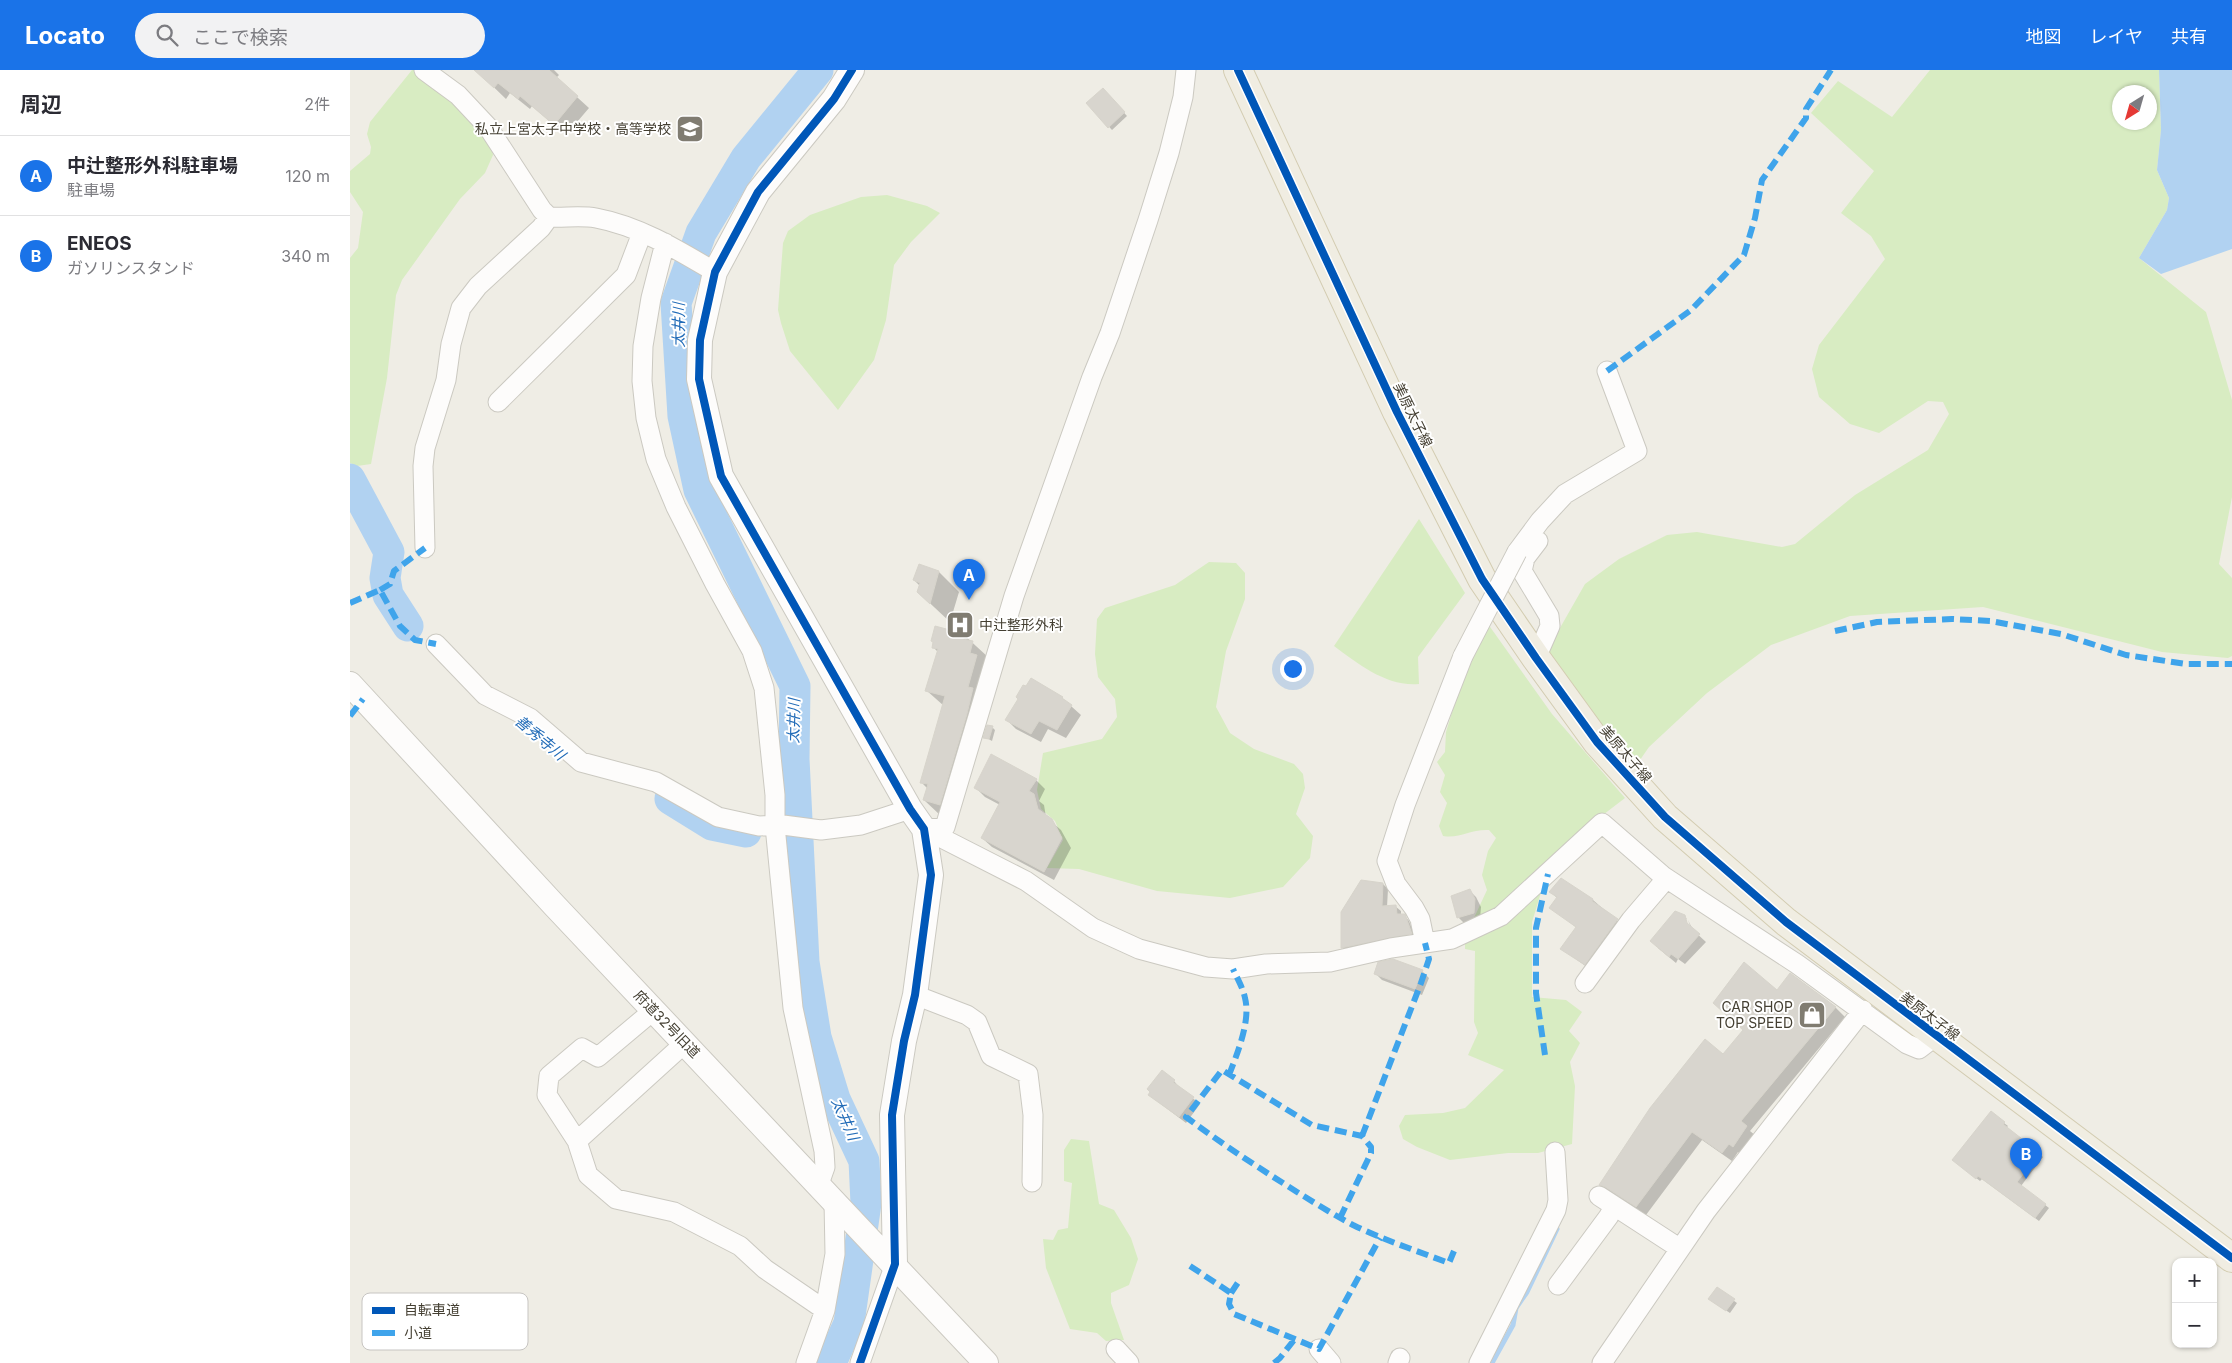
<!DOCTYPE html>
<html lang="ja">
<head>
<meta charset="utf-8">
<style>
  body { margin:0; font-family:Inter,"Noto Sans JP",sans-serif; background:#f2f2f3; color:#2b2b33 }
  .controls { position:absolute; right:15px; bottom:15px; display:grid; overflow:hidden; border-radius:10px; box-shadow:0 1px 4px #0004 }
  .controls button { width:45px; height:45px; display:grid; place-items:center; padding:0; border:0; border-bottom:1px solid #e1e1e2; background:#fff; color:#2b2b33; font:25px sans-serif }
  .compass { position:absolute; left:1762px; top:15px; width:45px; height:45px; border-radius:50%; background:#fff; box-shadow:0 1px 4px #0004; rotate:217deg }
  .you { position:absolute; left:942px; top:598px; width:18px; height:18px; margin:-12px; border:4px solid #fff; border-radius:50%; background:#1a73e8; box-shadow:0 0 0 8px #1a73e833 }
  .badge { display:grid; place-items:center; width:32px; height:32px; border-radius:50%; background:#1a73e8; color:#fff; font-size:16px; font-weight:700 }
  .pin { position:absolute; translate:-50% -41px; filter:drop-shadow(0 1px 2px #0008) }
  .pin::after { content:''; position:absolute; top:26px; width:18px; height:15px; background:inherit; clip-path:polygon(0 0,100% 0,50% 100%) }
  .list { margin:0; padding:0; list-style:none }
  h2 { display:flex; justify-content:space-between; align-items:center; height:65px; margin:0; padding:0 20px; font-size:21px }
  h2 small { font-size:16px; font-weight:400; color:#7c7c81 }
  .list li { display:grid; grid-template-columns:32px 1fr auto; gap:15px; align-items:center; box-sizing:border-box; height:80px; padding:0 20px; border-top:1px solid #e1e1e2 }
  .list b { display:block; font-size:19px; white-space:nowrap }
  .list p { margin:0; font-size:16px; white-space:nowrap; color:#7c7c81 }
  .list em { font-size:16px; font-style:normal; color:#7c7c81 }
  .icon { flex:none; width:28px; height:28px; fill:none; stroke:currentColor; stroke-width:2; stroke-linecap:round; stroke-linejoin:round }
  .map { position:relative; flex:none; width:1882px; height:1293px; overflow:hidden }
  header { display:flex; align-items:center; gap:30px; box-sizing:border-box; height:70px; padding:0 25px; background:#1a73e8; color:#fff }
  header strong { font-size:24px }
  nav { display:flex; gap:28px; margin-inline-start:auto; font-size:18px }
  .search { width:350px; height:45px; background:#f2f2f3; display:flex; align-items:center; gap:12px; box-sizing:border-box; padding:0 18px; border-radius:28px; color:#7c7c81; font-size:19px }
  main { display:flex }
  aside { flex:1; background:#fff }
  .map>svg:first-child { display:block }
</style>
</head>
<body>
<header>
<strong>Locato</strong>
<div class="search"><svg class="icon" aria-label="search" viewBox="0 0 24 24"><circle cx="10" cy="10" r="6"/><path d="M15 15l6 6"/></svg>ここで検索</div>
<nav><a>地図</a><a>レイヤ</a><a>共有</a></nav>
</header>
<main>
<aside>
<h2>周辺<small>2件</small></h2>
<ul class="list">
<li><span class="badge">A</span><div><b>中辻整形外科駐車場</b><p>駐車場</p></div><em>120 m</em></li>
<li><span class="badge">B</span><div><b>ENEOS</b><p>ガソリンスタンド</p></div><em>340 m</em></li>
</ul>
</aside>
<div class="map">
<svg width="1882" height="1293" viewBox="0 0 1882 1293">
  <rect width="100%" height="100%" fill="#efede5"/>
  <path fill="#d8ecc2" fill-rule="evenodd" d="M62 0H77L141 71 143 85 135 103 110 129 52 210 46 225 37 308 21 394 7 396 0 393V188L8 178 13 142 0 122V101L20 84 21 77 17 64 20 52Z
    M1580 0H1809L1811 60 1807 100 1819 128 1817 140 1789 188 1856 242 1882 330V427L1869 494 1882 508V586L1878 588 1812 582 1633 537 1500 546 1421 575 1357 623 1299 677 1283 700 1224 628 1198 579 1235 514 1269 489 1317 465 1347 462 1432 477 1445 474 1505 425 1578 380 1599 344 1593 332 1578 331 1529 363 1500 354 1469 327 1462 299 1469 275 1535 189 1521 166 1491 143 1524 101 1461 43 1488 11 1542 47ZM1770 22H1800V52H1770Z
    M537 125 577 136 590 143 561 172 544 195 536 250 524 290 488 340 440 281 431 253 428 240 433 173 438 161 460 145 511 127Z
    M1069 449 1115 523 1068 587 1069 614C1037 617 1008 594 984 576Z
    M859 492 886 493 895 503V529L876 581 866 637 880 663 904 679 944 694 953 704 955 718 946 744 963 766 960 788 933 817 880 828 807 821 729 799 697 798 713 770 705 751 691 739 687 720 693 683 752 669 767 647 765 629 748 607 745 584 747 549 755 538 825 515Z
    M1138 554 1202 644 1275 728 1245 751 1193 816 1182 852V927L1216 930 1232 942 1219 961 1230 973 1220 992 1225 1016 1222 1074 1188 1083H1158L1100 1090 1067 1077 1053 1069 1049 1056 1055 1045 1093 1043 1115 1038 1154 1000 1118 985 1128 963 1124 952 1125 881 1115 879V867L1137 820 1132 805 1138 781 1146 768 1139 760C1120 759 1110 769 1093 766L1089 756 1097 733 1090 722 1095 705 1087 692 1095 682 1096 662 1108 623Z
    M721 1069 739 1071 749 1134 764 1140 781 1168 788 1189 779 1215 761 1223V1233L774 1270 756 1271 747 1263 720 1259 696 1198 693 1169 703 1170 708 1160 718 1158 722 1113 714 1111V1080Z"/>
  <path fill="#b1d2f1" d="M1809 0H1882V179L1811 204 1789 188 1817 140 1819 128 1807 100 1811 60Z"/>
  <path fill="#0003" d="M126 0H204L209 5 206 8 239 38 216 65 182 36 180 39 160 23 156 29Z
    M753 20 777 46 762 60 738 34Z
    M589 502 609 522 600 552 568 522 570 516 564 510Z
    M614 565 638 587 590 745 574 730 578 719 572 713 594 636 576 620 589 583 583 577Z
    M712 628 731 645 716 668 698 659 691 672 666 659 657 650Z
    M642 657 645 660 642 671 635 667Z
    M686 710 695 719 689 731 694 735 696 747 711 760 721 778 704 810 642 777 632 768 650 735 635 727 626 718Z
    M1211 809 1243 830 1273 856 1241 900 1212 879 1227 858 1201 837 1208 829 1201 822Z
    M1033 814 1038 819 1037 837 1045 836 1051 841V845H1054L1059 851 1066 869 997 882 992 877Z
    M1120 821 1126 827 1131 837 1130 849 1115 854 1108 847Z
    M1334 847 1337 849H1335L1338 859 1341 858 1338 850 1343 860 1356 872 1335 894 1328 889 1326 893 1308 878Z
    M1072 901 1079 908 1072 925 1032 910 1026 904Z
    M1441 905 1486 938 1495 947 1400 1061 1406 1066 1392 1085 1388 1082 1382 1091 1352 1070 1296 1145 1266 1125 1260 1124 1250 1115 1373 986Z
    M824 1011 830 1018 850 1034 836 1053 799 1025Z
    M1654 1053 1658 1056 1656 1058 1693 1087 1671 1116 1699 1138 1689 1151 1632 1109 1630 1111 1607 1093Z
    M1367 1219 1387 1233 1380 1243 1363 1232Z"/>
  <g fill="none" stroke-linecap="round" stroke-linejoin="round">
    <path stroke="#b1d2f1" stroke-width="5" d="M1142 1293 1163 1255 1166 1238 1177 1222 1207 1159"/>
    <path stroke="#b1d2f1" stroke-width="31" d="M468 0 396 88 351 163 326 233 333 346 349 420 445 616 444 689 454 892 466 967 485 1029 514 1091 516 1133 499 1253 481 1293
      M0 409 39 482 35 508 38 525 58 556
      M320 729 362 755 396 762"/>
  </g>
  <path fill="#d8d5ce" stroke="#d7d4cb" d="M124 0H199L228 26 204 55 170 26 168 29 148 13 144 18Z
    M753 18 775 42 758 58 736 33Z
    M569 494 589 501 580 534 567 522 570 513 563 510Z
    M585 556 615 564 613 569 623 571 620 583 627 585 618 617 623 618 617 644 590 735 573 730 578 714 570 713 595 626 575 621 588 579 582 578 583 572 581 571Z
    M681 608 713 627 712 628 722 635 707 660 689 651 681 664 655 650 668 629 666 627 673 615 676 616Z
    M637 655 643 656 639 669 633 668Z
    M641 684 687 709 679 721 684 724 688 739 702 749 712 768 694 802 631 768 650 732 624 718Z
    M1211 808 1243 829 1242 831 1268 849 1235 895 1210 879 1226 857 1199 838 1207 827 1199 822Z
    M1011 810 1033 813 1032 836 1046 835 1047 844H1055L1062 864 991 878V842Z
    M1120 819 1125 829 1124 843 1107 848 1101 826Z
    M1325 841 1335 845 1337 853 1350 864 1328 889 1321 884 1319 887 1300 871Z
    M1043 889 1073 900 1065 919 1024 904 1028 892Z
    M1394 892 1427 920 1440 903 1486 937 1391 1051 1397 1056 1383 1077 1379 1074 1372 1083 1342 1062 1286 1137 1255 1117 1249 1115 1300 1038 1355 969 1373 984 1393 960 1363 933Z
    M812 1000 825 1010 823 1012 844 1027 829 1047 798 1025 800 1022 797 1019Z
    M1641 1041 1655 1052 1653 1054 1690 1083 1667 1112 1696 1134 1685 1148 1628 1106 1626 1109 1602 1090Z
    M1367 1217 1385 1229 1376 1241 1358 1229Z"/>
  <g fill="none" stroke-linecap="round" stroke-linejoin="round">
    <g stroke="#cbc9c1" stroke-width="21">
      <path id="minor" d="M74 0 108 25 138 57 192 140 199 147C214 148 231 145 246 148 289 156 328 180 365 202
        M315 173 301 228 293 276 292 311 296 348 306 389 326 437 365 514 402 581 414 618 425 725V756L443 938 474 1081 475 1097 469 1114
        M148 332 276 205 292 163
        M75 478 73 396 75 378 96 310 101 274 111 238 128 216 191 158 199 147
        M1167 482 1190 451 1215 424 1287 381 1257 301
        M86 574 135 625 180 648 231 692 306 712 368 747 409 756 433 755 471 760 511 755 560 739
        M1186 588 1200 556 1199 546 1172 501 1175 488 1188 471
        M574 759 676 811 743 858 789 879 856 897 883 899 916 894 980 892 1041 878 1102 869 1151 846 1252 753 1313 806 1447 894 1557 974 1569 979 1586 966
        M574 759 595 757 664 526 742 307 760 263 798 150 819 83 833 27 836 0
        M1075 873 1070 849 1064 838 1046 814 1037 791 1055 735 1113 586
        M1235 913 1281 850 1316 809
        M565 925 617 945 627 952 641 986 678 1004 683 1045 682 1112
        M304 940 248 987 232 978 199 1006 197 1025 227 1071 238 1105 266 1129 324 1142 390 1176 415 1199 475 1240
        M227 1071 335 973
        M1249 1126 1329 1178
        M1208 1215 1259 1146 1263 1136
        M766 1279 779 1293
        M969 1279 981 1293
        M456 1293 475 1240 485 1184 484 1131
        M510 1293 545 1194
        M1048 1293 1050 1288
        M1129 1293 1206 1140 1208 1130 1205 1082
        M1252 1293 1356 1141 1513 940"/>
    </g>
    <g stroke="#cbc9c1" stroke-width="26">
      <path id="tertiary" d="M502 0 484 29 408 122 365 202 350 270 349 309 371 406 560 739 574 759 581 805 565 925 554 971 542 1045 545 1194
        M0 614 204 835 636 1293"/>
    </g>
    <g stroke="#d3ccb1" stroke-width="30">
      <path id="primary" d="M888 0 1047 342 1132 509 1186 588 1247 672 1315 747 1436 852 1882 1188"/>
    </g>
    <use href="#minor" stroke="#fdfcfb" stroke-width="19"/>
    <use href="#tertiary" stroke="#fdfcfb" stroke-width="24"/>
    <use href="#primary" stroke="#f0ede2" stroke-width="28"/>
    <g stroke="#cbc9c1" stroke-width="21" stroke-linecap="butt">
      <path id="minor-bridge" d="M1113 586 1167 482"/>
    </g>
    <use href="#minor-bridge" stroke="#fdfcfb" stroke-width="19"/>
    <path stroke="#3fa4eb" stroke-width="6" stroke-dasharray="12 6" stroke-linecap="butt" d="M1257 301 1341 240 1394 185 1405 148 1412 110 1456 48V39L1481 0
      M30 520 40 514 44 501 75 478
      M0 533 30 520 50 556 65 570 86 574
      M1485 561 1527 552 1602 549 1640 551 1711 564 1776 585 1836 594H1882
      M0 646 13 629
      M1195 985 1186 923V858L1198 804
      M879 1005C887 984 901 951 895 928 893 918 887 908 883 899
      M1012 1066 1071 913 1079 889 1075 873
      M990 1148 1021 1083V1077L1012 1066 962 1055 872 1000 836 1047C872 1074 909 1098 947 1122 965 1133 984 1145 1003 1155 1034 1170 1067 1181 1099 1193L1104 1181
      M840 1196 881 1223 879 1234 884 1244 969 1279 1030 1168
      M881 1223 891 1208
      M924 1293 930 1288 944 1270"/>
    <g stroke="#fff" stroke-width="11">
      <path id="cycleway" d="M502 0 484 29 408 122 365 202 350 270 349 309 371 406 560 739 574 759 581 805 565 925 554 971 542 1045 545 1194 510 1293
        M888 0 1047 342 1132 509 1186 588 1247 672 1315 747 1436 852 1882 1188"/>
    </g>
    <use href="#cycleway" stroke="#0057b8" stroke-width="8"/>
  </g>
  <defs>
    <g id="school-square" transform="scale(1.4375)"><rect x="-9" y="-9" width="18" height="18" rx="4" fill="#807c71" stroke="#fff"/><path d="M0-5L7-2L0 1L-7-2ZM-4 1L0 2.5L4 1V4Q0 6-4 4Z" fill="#fff"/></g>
    <g id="hospital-square" transform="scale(1.4375)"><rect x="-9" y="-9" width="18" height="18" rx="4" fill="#807c71" stroke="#fff"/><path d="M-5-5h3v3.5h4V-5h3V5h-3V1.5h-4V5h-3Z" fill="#fff"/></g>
    <g id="shop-square" transform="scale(1.4375)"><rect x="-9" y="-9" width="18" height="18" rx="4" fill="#807c71" stroke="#fff"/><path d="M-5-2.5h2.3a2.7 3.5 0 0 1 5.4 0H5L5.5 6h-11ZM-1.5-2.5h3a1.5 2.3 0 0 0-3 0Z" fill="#fff"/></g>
  </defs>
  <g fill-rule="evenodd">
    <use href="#school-square" x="340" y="59"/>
    <use href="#hospital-square" x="610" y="555"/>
    <use href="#shop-square" x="1462" y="945"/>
  </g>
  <g text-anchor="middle" stroke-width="4" stroke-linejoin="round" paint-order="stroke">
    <g font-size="14" fill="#443f32" stroke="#fff" text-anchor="end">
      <text x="321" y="64">私立上宮太子中学校・高等学校</text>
      <text x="629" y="560" text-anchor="start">中辻整形外科</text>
      <text x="1443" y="942">CAR SHOP<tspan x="1443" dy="16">TOP SPEED</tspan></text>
    </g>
    <g font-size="14" fill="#443f32" stroke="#fff">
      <text transform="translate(1063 345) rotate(64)" y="5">美原太子線</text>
      <text transform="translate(1276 684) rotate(49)" y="5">美原太子線</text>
      <text transform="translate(1580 946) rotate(37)" y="5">美原太子線</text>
      <text transform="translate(317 954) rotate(46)" y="5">府道32号旧道</text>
    </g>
    <g font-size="15" font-style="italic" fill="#226cb8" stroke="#fff">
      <text transform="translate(329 255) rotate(-90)" y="5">太井川</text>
      <text transform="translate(444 651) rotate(-89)" y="5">太井川</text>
      <text transform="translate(190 668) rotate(40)" y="5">善秀寺川</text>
      <text transform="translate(495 1049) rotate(66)" y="5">太井川</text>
    </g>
  </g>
  <rect x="12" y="1223" width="166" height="57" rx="8" fill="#fff" stroke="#c7c5c2" stroke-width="1"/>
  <rect x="22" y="1237" width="23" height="7" fill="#0057b8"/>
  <rect x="22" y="1260" width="23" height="6" fill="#3fa4eb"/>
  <g font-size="14" fill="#443f32">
    <text x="54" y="1245">自転車道</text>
    <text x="54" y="1268">小道</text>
  </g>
</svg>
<div class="controls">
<button>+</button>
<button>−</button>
</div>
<svg class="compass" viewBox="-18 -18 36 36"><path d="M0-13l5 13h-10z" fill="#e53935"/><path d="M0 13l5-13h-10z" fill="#7c7c81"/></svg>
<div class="you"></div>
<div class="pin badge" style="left:619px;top:530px">A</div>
<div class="pin badge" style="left:1676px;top:1109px">B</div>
</div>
</main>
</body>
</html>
